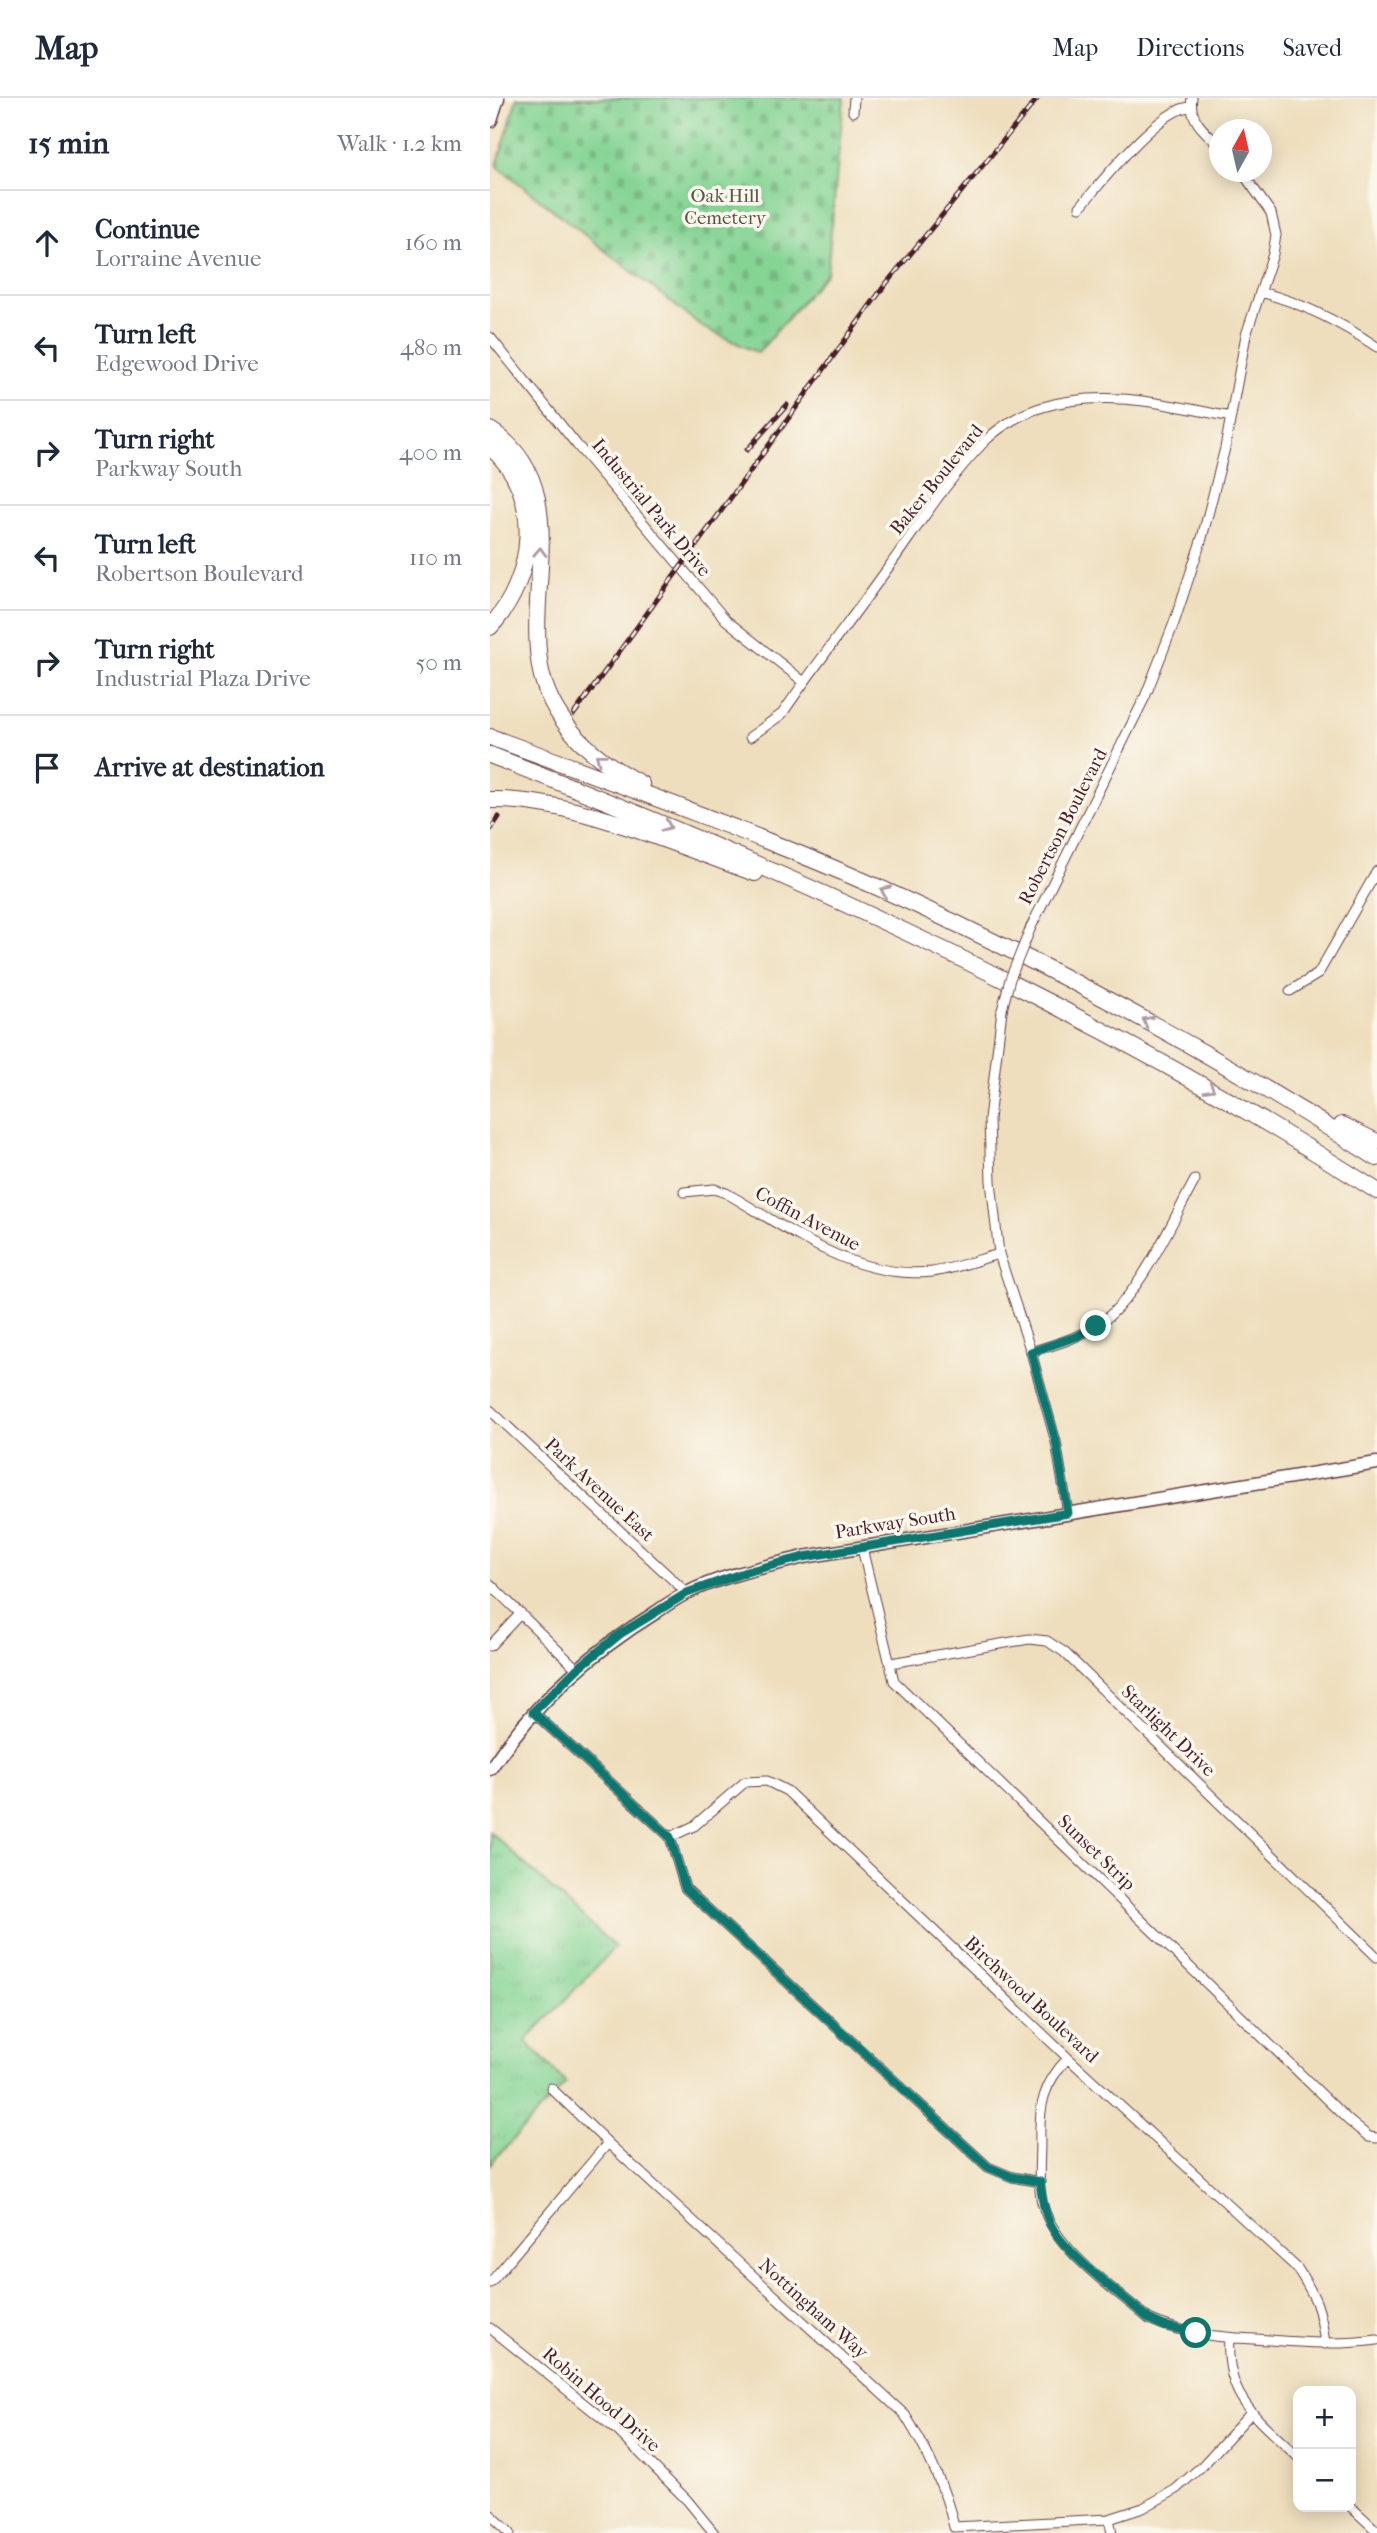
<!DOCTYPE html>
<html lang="en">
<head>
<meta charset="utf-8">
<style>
  body { margin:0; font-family:"IM FELL French Canon",serif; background:#f6f6f7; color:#1f2937 }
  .controls { position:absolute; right:21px; bottom:21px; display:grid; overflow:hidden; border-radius:14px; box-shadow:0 4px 18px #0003 }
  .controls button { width:63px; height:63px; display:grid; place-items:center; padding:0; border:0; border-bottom:2px solid #e0e1e3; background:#fff; color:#1f2937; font:35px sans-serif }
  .compass { position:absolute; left:719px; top:21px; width:63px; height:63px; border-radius:50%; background:#fff; box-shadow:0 4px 18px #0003; rotate:8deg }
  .stop { position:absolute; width:21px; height:21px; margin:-16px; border:5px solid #0f766e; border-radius:50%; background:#fff }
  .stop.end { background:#0f766e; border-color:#fff; box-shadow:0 2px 7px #0008 }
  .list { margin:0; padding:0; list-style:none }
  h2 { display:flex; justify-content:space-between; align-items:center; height:91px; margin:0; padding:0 28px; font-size:30px }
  h2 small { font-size:23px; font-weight:400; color:#747a83 }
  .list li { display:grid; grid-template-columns:46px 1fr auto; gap:21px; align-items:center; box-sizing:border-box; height:105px; padding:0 28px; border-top:2px solid #e0e1e3 }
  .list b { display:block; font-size:26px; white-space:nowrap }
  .list p { margin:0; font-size:23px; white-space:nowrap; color:#747a83 }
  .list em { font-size:23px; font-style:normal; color:#747a83 }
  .icon { flex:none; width:38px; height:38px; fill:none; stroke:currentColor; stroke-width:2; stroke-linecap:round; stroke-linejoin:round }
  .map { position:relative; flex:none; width:887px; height:2435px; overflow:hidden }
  header { display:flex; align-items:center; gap:42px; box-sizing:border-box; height:98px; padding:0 35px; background:#fff; border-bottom:2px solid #e0e1e3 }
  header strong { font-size:33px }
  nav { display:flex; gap:38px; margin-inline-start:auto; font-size:24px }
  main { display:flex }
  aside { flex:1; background:#fff }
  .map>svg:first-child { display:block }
</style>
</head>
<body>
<header>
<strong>Map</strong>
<nav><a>Map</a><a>Directions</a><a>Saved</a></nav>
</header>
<main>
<aside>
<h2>15 min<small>Walk · 1.2 km</small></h2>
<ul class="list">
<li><svg class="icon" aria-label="ahead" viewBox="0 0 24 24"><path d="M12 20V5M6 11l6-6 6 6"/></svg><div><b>Continue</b><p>Lorraine Avenue</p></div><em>160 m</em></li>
<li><svg class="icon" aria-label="left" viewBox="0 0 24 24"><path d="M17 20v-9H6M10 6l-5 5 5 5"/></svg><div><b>Turn left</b><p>Edgewood Drive</p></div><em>480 m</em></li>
<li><svg class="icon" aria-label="right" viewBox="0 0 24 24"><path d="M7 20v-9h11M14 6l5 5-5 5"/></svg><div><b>Turn right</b><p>Parkway South</p></div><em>400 m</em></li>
<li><svg class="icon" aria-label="left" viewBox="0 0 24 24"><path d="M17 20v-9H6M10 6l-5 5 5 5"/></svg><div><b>Turn left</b><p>Robertson Boulevard</p></div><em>110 m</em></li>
<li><svg class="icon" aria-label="right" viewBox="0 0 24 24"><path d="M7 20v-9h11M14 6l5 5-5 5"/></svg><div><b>Turn right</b><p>Industrial Plaza Drive</p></div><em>50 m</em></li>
<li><svg class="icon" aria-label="arrive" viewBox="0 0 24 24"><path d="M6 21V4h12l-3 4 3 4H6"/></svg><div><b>Arrive at destination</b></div></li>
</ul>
</aside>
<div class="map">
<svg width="887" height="2435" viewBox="0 0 887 2435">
  <defs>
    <pattern id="grass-tufts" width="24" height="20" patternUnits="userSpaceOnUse" patternTransform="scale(1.75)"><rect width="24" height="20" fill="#85d494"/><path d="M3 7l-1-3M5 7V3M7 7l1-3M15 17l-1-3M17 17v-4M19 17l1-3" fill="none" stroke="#74b680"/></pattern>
    <pattern id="cemetery-stones" width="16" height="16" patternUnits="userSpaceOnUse" patternTransform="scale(1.75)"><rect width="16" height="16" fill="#85d494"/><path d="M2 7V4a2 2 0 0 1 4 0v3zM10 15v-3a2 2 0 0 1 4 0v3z" fill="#74b680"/></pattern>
  </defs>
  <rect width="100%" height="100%" fill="#fbf7ec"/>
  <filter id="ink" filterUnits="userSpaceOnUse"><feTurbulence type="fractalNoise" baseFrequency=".0143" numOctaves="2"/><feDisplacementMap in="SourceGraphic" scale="14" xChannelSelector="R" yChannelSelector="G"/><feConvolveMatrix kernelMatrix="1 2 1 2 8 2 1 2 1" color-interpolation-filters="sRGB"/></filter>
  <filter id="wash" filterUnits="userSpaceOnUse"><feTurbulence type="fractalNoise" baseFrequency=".00686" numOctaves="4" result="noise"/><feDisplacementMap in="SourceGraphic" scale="28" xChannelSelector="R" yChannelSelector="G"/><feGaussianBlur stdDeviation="1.57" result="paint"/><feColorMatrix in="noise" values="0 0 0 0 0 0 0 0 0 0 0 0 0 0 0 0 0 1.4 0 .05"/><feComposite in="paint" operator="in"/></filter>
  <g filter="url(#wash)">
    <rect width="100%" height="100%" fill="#eedebd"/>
    <path fill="url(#grass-tufts)" stroke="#687a60" stroke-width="2" d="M0 1734 125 1849 36 1943 76 1985 0 2066Z"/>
    <path fill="url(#cemetery-stones)" stroke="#687a60" stroke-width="2" d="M27 0H354L337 174 268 255 214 230 7 68Z"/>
  </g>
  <g filter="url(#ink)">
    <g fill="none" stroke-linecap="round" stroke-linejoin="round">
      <g stroke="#633c41" stroke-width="11">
        <path id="minor" d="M702 0C698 21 716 35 730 48
          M363 14 364 0
          M590 109C612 84 670 9 701 9
          M770 194C813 205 850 224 887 249
          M0 239 87 347 236 522 314 584
          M260 639 292 616C326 566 363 519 398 470 428 428 458 381 494 344 510 328 532 315 553 309 616 290 679 307 741 319
          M541 829 655 599 684 525 712 440 735 350 756 237 783 156 786 137 781 115 752 74
          M800 893 828 876 887 773
          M512 912 499 1021 501 1083 509 1156 541 1254 566 1344 578 1415
          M194 1094 224 1091 236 1095C301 1132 364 1182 442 1174 464 1171 487 1162 509 1156
          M541 1254C563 1247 586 1241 606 1228 649 1201 680 1127 705 1082
          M0 1312 197 1495
          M372 1450 404 1583 858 2022 879 2039 887 2040
          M0 1486 87 1571
          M0 1548 31 1515
          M401 1565 539 1541 557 1543 574 1554 887 1859
          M43 1614 180 1739 195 1790 498 2069 522 2079 550 2084
          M180 1739 204 1728 255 1684 277 1683 297 1693 578 1960 807 2170C826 2199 831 2211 835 2246
          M578 1960C553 1986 549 2007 550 2043 550 2064 547 2088 553 2108 567 2154 624 2190 659 2221 696 2238 739 2240 780 2242 816 2245 851 2247 887 2242
          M61 1990 118 2045 415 2317C437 2352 455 2388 464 2429L619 2421 653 2410 685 2392 713 2367 761 2315
          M0 2185 118 2045
          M0 2230 128 2333 197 2402 224 2435
          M739 2240C735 2301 768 2321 808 2359
          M861 2409 887 2433
          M0 2416 20 2435
          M619 2421 622 2435"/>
      </g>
      <g stroke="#633c41" stroke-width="15">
        <path id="secondary" d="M0 1671C43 1607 100 1555 165 1515 175 1508 186 1500 197 1495 233 1477 275 1469 314 1459L887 1365"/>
      </g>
      <g stroke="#633c41" stroke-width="17">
        <path id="primary" d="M0 22 7 0"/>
      </g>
      <g stroke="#633c41" stroke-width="18">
        <path id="motorway" d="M0 332C86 387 32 498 52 578 65 628 107 663 151 686
          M0 349C55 394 45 482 0 529
          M0 639C132 687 265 735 394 792 565 869 730 959 887 1060
          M0 657C312 778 605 912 887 1093
          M0 702C84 700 185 747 265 775
          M852 1027 887 1044"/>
      </g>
      <use href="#minor" stroke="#fff" stroke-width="9"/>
      <use href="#secondary" stroke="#fff" stroke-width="12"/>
      <use href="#primary" stroke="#fff" stroke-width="14"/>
      <use href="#motorway" stroke="#fff" stroke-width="16"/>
      <g stroke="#4a1f2b" stroke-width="5">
        <path id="rail" d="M257 352 297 307
          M84 616 395 187 548 0
          M0 732 9 719"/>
      </g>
      <use href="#rail" stroke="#fbf7ec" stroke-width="2.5" stroke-dasharray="8" stroke-linecap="butt"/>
      <g stroke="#633c41" stroke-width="11" stroke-linecap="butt">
        <path id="minor-bridge" d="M512 912 520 881 541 829"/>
      </g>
      <use href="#minor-bridge" stroke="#fff" stroke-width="9"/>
    </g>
    <defs><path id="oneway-chevron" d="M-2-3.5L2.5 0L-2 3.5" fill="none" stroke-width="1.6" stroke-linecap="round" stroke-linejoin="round" transform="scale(1.75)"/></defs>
    <g stroke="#ae9aa0">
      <use href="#oneway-chevron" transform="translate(50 454) rotate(-88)"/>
      <use href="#oneway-chevron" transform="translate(110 660) rotate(-142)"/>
      <use href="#oneway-chevron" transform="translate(177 728) rotate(23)"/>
      <use href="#oneway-chevron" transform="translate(395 793) rotate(-156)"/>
      <use href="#oneway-chevron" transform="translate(657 923) rotate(-151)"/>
      <use href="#oneway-chevron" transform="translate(720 990) rotate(30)"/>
    </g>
  </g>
  <g fill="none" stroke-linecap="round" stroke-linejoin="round" filter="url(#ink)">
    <path stroke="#0f766e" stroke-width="9" d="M606 1228 588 1238 541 1254 566 1343 578 1415 314 1459 256 1474 197 1495 130 1536 87 1571 43 1614 180 1739 195 1790 498 2069 522 2079 550 2084C552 2100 554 2116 563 2131 580 2160 632 2197 659 2221L674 2228 706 2235"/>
  </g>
  <g text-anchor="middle" stroke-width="7" stroke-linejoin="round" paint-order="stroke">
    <g font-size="19" fill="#5c554a" stroke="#fbf7ec">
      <text x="235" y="104">Oak Hill<tspan x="235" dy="22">Cemetery</tspan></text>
    </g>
    <g font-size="19" fill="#4a1f2b" stroke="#fbf7ec">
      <text transform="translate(446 381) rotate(-51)" y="7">Baker Boulevard</text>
      <text transform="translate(162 409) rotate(50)" y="7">Industrial Park Drive</text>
      <text transform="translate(572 728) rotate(-63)" y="7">Robertson Boulevard</text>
      <text transform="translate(318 1120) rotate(28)" y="7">Coffin Avenue</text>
      <text transform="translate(110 1391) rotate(43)" y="7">Park Avenue East</text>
      <text transform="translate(405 1424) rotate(-9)" y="7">Parkway South</text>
      <text transform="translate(679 1632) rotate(44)" y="7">Starlight Drive</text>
      <text transform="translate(607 1754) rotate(44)" y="7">Sunset Strip</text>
      <text transform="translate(542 1901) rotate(43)" y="7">Birchwood Boulevard</text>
      <text transform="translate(324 2210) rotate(42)" y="7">Nottingham Way</text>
      <text transform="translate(112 2301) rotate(41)" y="7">Robin Hood Drive</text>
    </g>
  </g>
</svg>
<div class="controls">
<button>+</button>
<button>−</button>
</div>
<svg class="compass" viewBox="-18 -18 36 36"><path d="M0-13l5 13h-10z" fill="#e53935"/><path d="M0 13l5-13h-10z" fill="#747a83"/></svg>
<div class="stop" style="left:706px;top:2235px"></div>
<div class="stop end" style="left:606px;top:1228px"></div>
</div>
</main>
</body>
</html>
